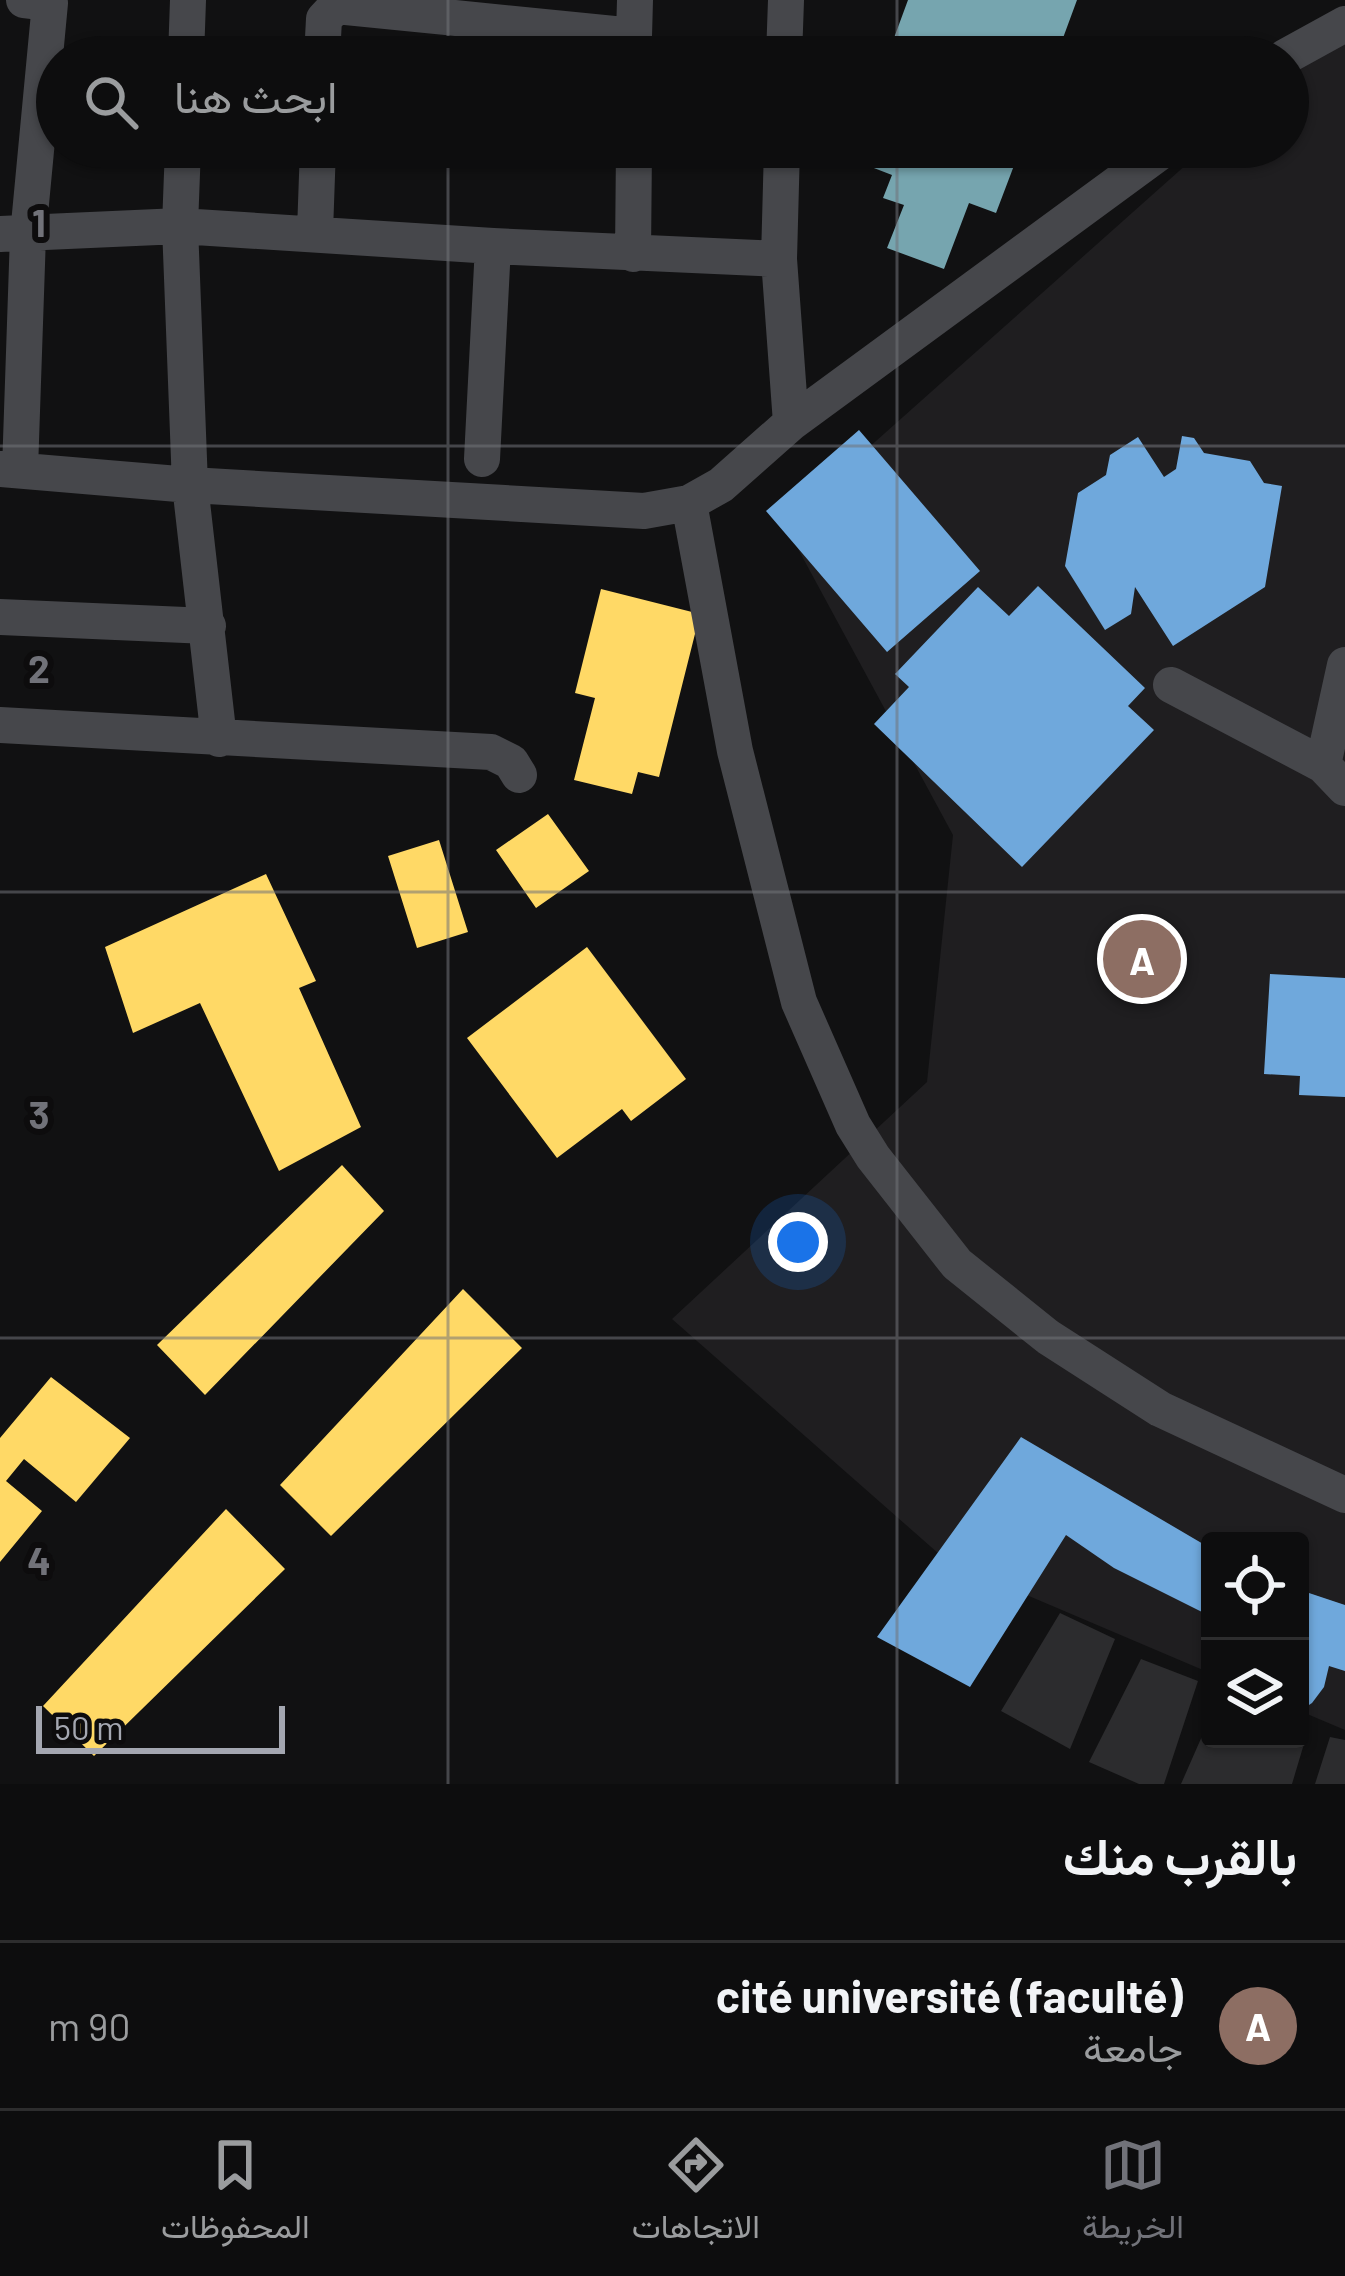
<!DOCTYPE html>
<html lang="ar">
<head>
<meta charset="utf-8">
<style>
  body { margin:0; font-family:Barlow,Vazirmatn,sans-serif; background:#1b1b1c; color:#f1f3f6; direction:rtl }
  .controls { position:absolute; right:36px; bottom:36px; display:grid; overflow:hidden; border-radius:12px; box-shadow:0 3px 9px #0004 }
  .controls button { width:108px; height:108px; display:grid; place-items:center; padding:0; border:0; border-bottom:3px solid #2d2d2e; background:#0d0d0e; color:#f1f3f6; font:60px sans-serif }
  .scale { position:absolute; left:36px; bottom:30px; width:249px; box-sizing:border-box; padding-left:12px; border:6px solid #a4a7b1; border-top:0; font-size:33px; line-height:42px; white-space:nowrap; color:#a4a7b1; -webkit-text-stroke:9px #0d0c0d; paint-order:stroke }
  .you { position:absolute; left:798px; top:1242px; width:42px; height:42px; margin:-30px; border:9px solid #fff; border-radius:50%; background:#1a73e8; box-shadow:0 0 0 18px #1a73e833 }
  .badge { display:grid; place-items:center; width:78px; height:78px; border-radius:50%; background:#717279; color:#fff; font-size:39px; font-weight:700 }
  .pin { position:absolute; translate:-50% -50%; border:6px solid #fff; box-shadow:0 3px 12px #0006 }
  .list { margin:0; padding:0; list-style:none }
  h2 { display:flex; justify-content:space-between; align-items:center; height:156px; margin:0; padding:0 48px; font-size:51px }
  h2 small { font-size:39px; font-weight:400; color:#9a9c9e }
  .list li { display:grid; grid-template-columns:78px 1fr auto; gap:36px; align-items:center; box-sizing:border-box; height:168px; padding:0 48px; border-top:3px solid #2d2d2e }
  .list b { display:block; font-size:45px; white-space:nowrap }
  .list p { margin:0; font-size:39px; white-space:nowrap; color:#9a9c9e }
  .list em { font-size:39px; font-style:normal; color:#9a9c9e }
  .icon { flex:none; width:66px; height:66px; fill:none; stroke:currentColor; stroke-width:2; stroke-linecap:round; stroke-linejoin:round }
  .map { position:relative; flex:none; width:1345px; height:1784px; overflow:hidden; direction:ltr }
  .search { position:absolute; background:#0d0d0e; box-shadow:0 3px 9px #0004; left:36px; right:36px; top:36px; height:132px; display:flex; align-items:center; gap:30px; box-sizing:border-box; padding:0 42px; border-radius:66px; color:#9a9c9e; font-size:45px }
  .sheet { height:324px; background:#0d0d0e }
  nav { display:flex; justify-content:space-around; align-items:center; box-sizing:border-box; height:168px; border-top:3px solid #2d2d2e; background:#0d0d0e; font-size:33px; color:#9a9c9e }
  nav a { display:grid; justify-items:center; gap:6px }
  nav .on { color:#717279 }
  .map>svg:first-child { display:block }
</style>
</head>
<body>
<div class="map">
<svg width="1345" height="1784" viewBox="0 0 1345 1784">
  <rect width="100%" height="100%" fill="#111112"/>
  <path fill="#1f1e20" d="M1342 26 1345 27V1730L1300 1711V1541H1210V1673L947 1561 672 1319 927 1082 953 835 784 523 1206 147H1288V74Z"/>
  <path fill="#ffd966" d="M601 589 700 614 659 777 638 772 632 794 574 780 595 698 575 693Z
    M548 814 589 871 536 908 496 850Z
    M439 840 468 932 417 948 388 856Z
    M266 874 316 981 299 988 361 1127 279 1171 200 1003 133 1033 105 947Z
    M587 947 686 1079 631 1121 622 1109 557 1158 467 1038Z
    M342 1165 384 1211 205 1395 157 1345Z
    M463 1289 522 1348 331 1536 280 1485Z
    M51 1377 130 1438 76 1502 24 1459 6 1481 42 1511 0 1562V1438Z
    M226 1509 285 1569 94 1756 43 1706Z"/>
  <path fill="#6fa8dc" d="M859 430 980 571 887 652 766 511Z
    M1182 436 1194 438 1204 453 1250 461 1264 483 1282 486 1265 587 1173 646 1135 587 1131 614 1105 630 1065 566 1078 493 1106 475 1110 455 1138 437 1164 477 1176 469Z
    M1038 586 1145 688 1128 706 1154 730 1022 867 874 724 909 687 895 674 978 587 1009 616Z
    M1270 974 1345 978V1097L1299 1095 1300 1076 1264 1074Z
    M1021 1437 1210 1548V1616L1114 1568 1066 1535 970 1687 877 1637Z
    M1300 1590 1345 1605V1671L1329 1666 1324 1687 1312 1703 1300 1711Z"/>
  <path fill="#76a5af" d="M908 0H1077L1056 57H887Z
    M852 147H1021L996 213 969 203 944 269 887 248 904 205 883 198 892 175 848 158Z"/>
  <path fill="#2c2c2e" d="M1060 1613 1115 1639 1070 1749 1001 1711Z
    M1141 1659 1198 1681 1164 1784H1139L1089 1762Z
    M1210 1718V1739H1300V1723L1309 1727 1292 1784H1181Z
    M1330 1737 1345 1740V1784H1315Z"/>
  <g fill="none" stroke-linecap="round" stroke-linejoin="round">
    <path stroke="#46474b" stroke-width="36" d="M186 57 188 0
      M322 57 324 19 336 6 634 36 635 0
      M784 57 786 0
      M1285 57 1345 24
      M183 147 180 226 190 485 219 739
      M782 147 779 259 791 423
      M315 232 318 147
      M0 234 180 226 493 246 779 259
      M633 254 634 147
      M482 459 493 246
      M0 469 190 485 644 511 689 503 721 485 791 423 1167 147
      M20 470 28 235 50 3 24 0
      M689 503 735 751 799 1002 853 1125 873 1157 957 1264 1048 1337 1160 1409 1345 1495
      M0 617 208 626
      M1171 685 1323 765 1345 788
      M0 725 491 752 511 762 519 775
      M1323 765 1345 665"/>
  </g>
  <path fill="none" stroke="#717279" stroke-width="3" stroke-opacity="0.55" d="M448 0V57M897 0V57M448 147V1784M897 147V1784M0 446H1345M0 892H1345M0 1338H1345"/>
  <g font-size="39" text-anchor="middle" font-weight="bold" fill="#717279" stroke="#0d0c0d" stroke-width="12" stroke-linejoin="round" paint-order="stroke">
    <text x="39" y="237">1</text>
    <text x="39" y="683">2</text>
    <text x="39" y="1129">3</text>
    <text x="39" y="1575">4</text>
  </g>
</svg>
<div class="controls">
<button><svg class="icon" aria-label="locate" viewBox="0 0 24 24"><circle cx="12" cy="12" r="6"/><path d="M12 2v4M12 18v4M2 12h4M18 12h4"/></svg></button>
<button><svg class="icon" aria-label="layers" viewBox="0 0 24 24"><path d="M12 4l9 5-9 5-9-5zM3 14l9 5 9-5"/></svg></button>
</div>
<div class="scale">50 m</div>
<div class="you"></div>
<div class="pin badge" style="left:1142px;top:959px;background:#8d6e63">A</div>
<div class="search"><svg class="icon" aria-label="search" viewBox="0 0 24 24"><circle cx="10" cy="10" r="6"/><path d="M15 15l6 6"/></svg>ابحث هنا</div>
</div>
<section class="sheet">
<h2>بالقرب منك<small></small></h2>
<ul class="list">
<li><span class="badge" style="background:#8d6e63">A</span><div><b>cité université (faculté)</b><p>جامعة</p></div><em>90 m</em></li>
</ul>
</section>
<nav>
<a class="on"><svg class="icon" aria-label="map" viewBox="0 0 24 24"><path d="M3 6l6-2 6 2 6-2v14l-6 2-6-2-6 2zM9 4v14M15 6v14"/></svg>الخريطة</a>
<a><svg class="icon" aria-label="directions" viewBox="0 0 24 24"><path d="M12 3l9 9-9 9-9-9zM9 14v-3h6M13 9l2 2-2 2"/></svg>الاتجاهات</a>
<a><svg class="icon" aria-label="saved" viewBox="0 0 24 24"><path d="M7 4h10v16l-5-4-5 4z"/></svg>المحفوظات</a>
</nav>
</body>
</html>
